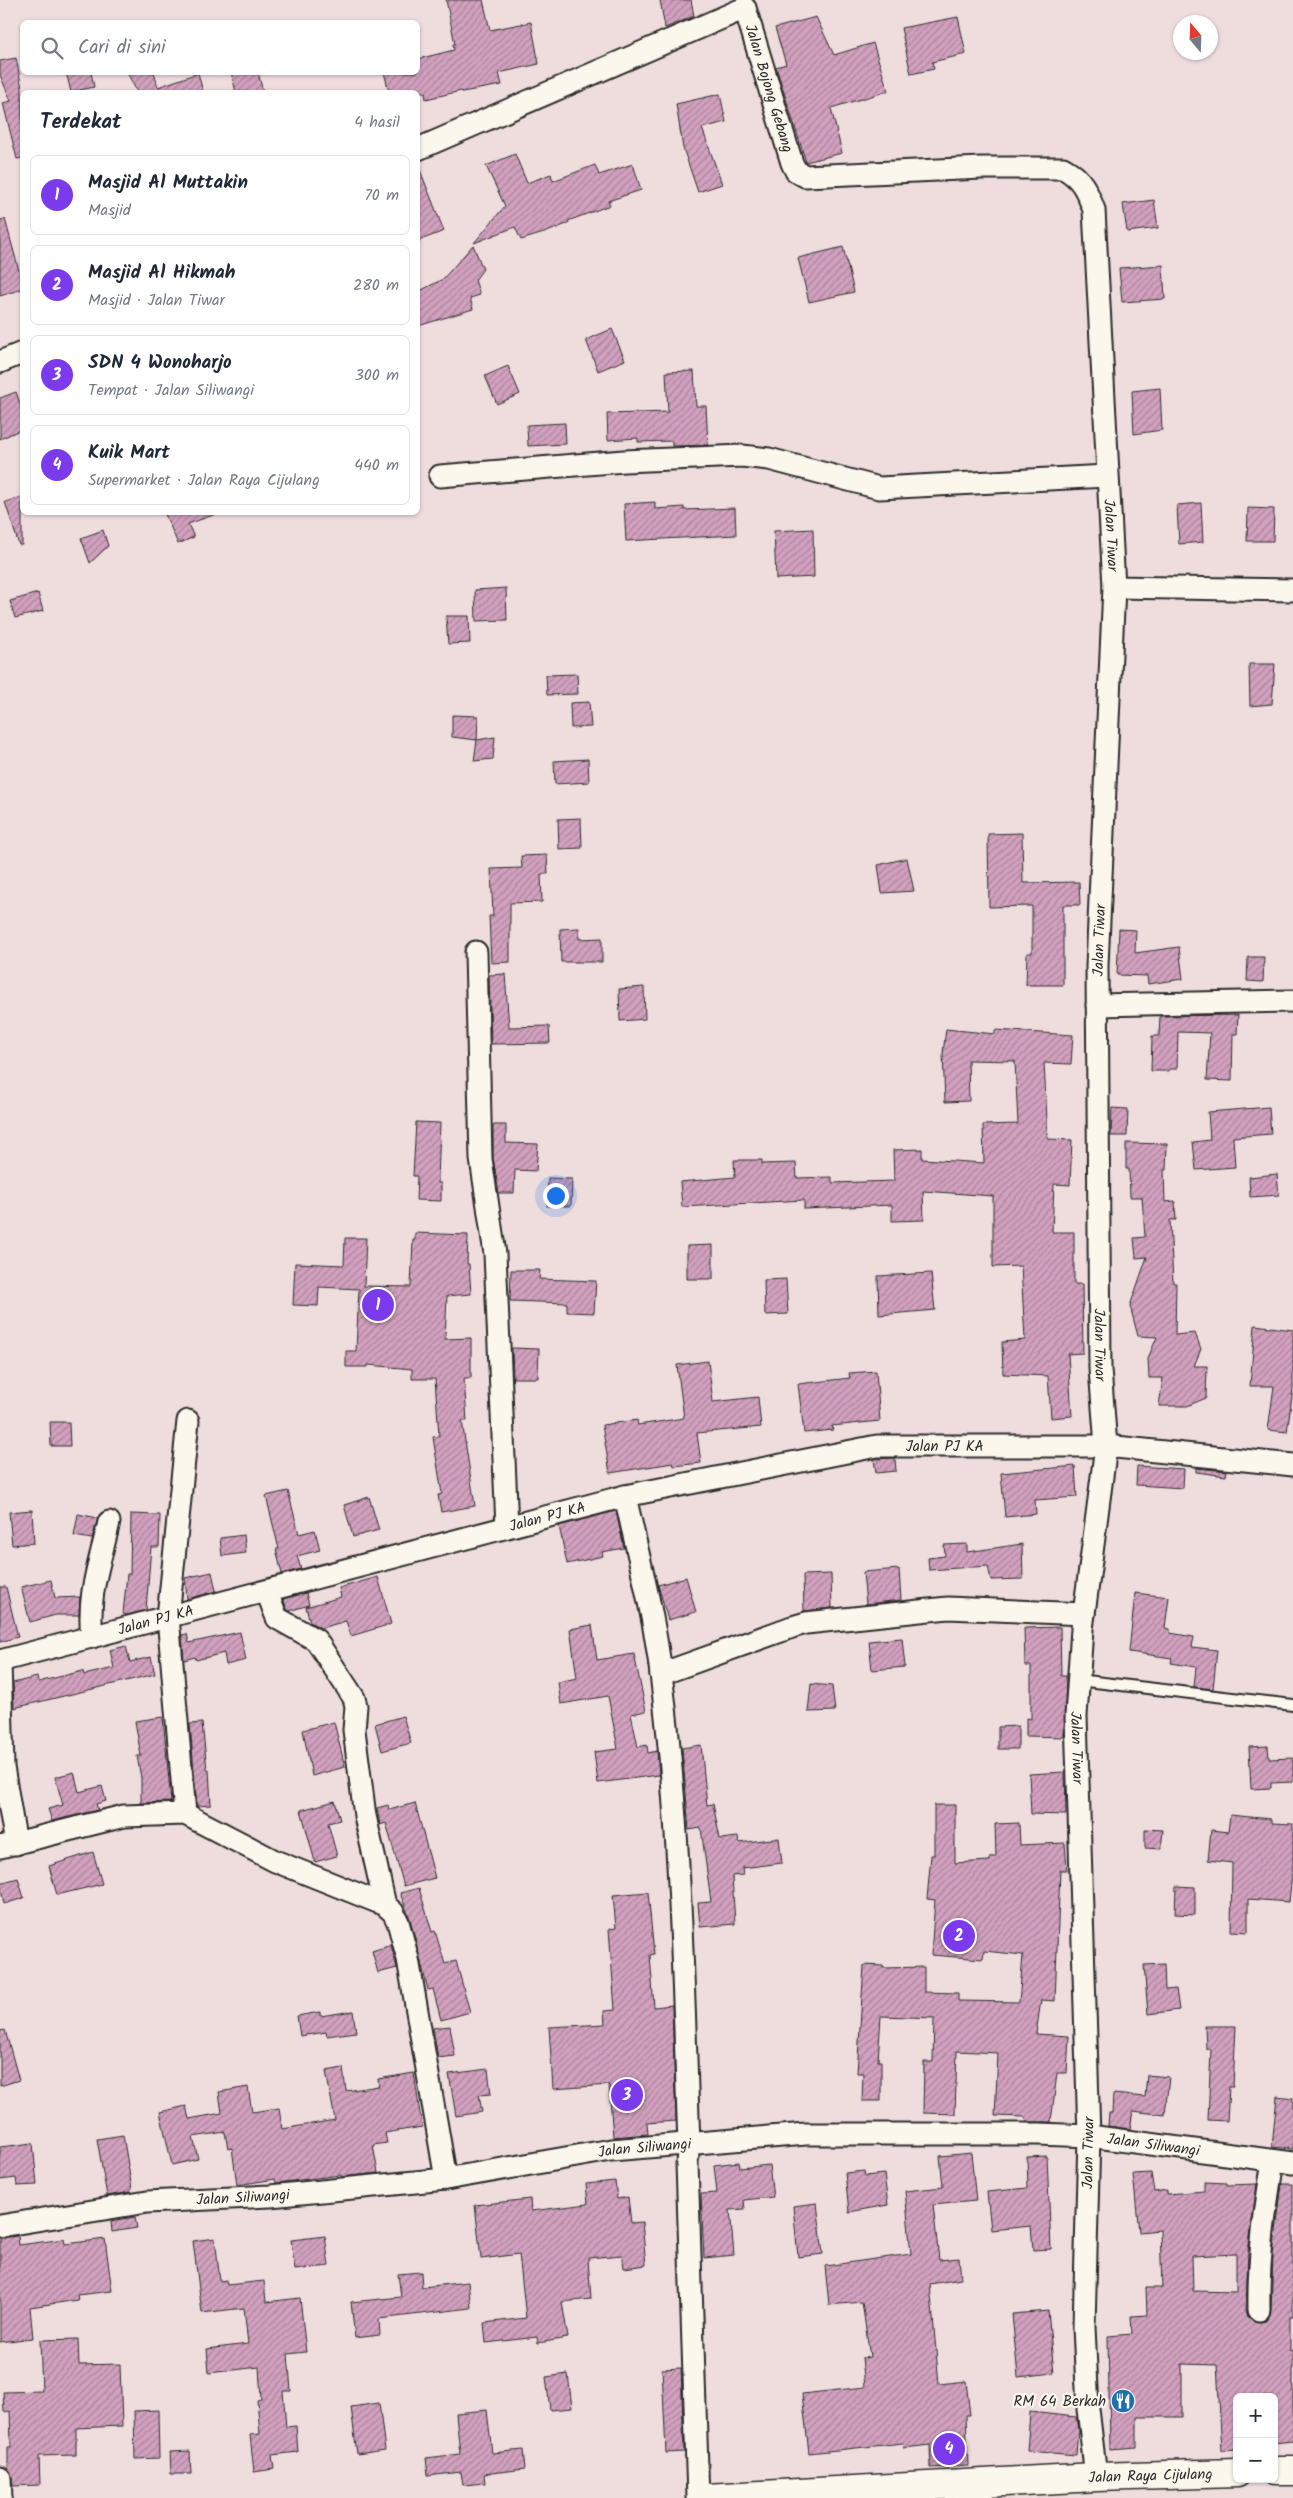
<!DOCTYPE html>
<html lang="id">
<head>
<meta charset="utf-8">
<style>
  body { margin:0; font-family:Kalam,sans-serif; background:#f6f6f7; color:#1f2937 }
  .controls { position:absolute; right:15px; bottom:15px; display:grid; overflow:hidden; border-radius:8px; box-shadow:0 1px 4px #0004 }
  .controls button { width:45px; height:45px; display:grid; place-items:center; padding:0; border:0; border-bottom:1px solid #e0e1e3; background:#fff; color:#1f2937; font:25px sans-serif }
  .compass { position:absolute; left:1173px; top:15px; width:45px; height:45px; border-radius:50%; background:#fff; box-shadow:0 1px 4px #0004; rotate:341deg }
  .you { position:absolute; left:555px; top:1195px; width:18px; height:18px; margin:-12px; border:4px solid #fff; border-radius:50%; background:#1a73e8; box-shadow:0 0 0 8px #1a73e833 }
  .badge { display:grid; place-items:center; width:32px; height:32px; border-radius:50%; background:#7c3aed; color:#fff; font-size:16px; font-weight:700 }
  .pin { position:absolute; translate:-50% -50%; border:2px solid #fff; box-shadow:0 1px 5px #0006 }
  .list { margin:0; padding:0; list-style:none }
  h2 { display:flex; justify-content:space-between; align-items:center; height:65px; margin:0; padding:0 20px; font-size:21px }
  h2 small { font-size:16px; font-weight:400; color:#747a83 }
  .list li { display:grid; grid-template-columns:32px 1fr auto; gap:15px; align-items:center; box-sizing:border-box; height:80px; margin:0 10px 10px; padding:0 10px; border:1px solid #e0e1e3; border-radius:8px }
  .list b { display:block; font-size:19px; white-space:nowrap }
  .list p { margin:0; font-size:16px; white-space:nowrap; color:#747a83 }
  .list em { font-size:16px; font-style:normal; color:#747a83 }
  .icon { flex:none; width:28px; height:28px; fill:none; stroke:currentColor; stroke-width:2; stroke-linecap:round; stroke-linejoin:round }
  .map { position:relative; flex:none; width:1293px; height:2498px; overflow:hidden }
  .search { position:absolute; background:#fff; box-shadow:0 1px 4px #0004; left:20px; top:20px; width:400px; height:55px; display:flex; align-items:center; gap:12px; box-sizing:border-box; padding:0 18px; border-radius:8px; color:#747a83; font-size:19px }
  .panel { position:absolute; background:#fff; box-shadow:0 1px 4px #0004; left:20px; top:90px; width:400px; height:425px; border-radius:8px }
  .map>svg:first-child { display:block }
</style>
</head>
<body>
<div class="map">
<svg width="1293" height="2498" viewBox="0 0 1293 2498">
  <defs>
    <pattern id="building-hatch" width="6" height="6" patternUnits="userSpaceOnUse" patternTransform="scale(1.25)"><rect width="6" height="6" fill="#d2a1bf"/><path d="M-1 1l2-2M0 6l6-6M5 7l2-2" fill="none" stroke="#ab839b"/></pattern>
  </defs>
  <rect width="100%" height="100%" fill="#efddde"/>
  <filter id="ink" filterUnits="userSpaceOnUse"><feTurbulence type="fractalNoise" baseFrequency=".02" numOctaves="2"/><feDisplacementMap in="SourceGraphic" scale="10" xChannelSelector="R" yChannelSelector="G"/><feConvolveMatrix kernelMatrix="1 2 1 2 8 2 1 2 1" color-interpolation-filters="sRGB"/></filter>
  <g filter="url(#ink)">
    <path fill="url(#building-hatch)" stroke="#2b2b2b" fill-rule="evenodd" d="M446 0H483L490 30 531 22 539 64 499 73 502 85 462 92 461 91 426 99 425 92H389L384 72H418V59L454 50 453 44H455Z
      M660 0H691L694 16 665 28Z
      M816 17 834 55 873 43 888 91 831 108 842 153 806 162 776 67 786 64 775 28Z
      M958 17 966 54 932 62 934 69 911 74 901 28Z
      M16 58 22 88V158L17 159 3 103 11 101 0 75V61Z
      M66 72H91L94 87 71 92Z
      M127 72H154L158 87 198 73 203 92H137Z
      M231 72H258L263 92H236Z
      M720 94 726 122 702 128 722 184 698 192 683 148 676 104Z
      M515 154 527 183 551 174 553 181 595 165 599 175 633 164 641 190 608 201 610 205 568 221 569 223 547 232 521 240 515 227 474 243 505 206 486 166Z
      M418 165 444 231 418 241Z
      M1154 200 1158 228 1127 232 1123 204Z
      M5 219 22 282V289L0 296V220Z
      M473 245 483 269 475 280 480 295 470 298 473 309 418 326V292L443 279Z
      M843 247 854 292 809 302 798 258Z
      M1163 265 1165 299 1122 302 1119 268Z
      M612 329 625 360 598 371 586 340Z
      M508 366 520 394 497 404 485 376Z
      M694 371 696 406H706L708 445 672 446V441L638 442V438L608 440 607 414 668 412 666 372Z
      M1160 388 1162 430 1134 434 1132 391Z
      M16 392 22 409V429L0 439V398Z
      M565 423 566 444 528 446 527 425Z
      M22 497V545H19L5 502Z
      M655 502V509L684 507V510L735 508 736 535 626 541 624 504Z
      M1201 503 1203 542 1179 544 1177 505Z
      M1248 508 1274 509 1273 541H1247Z
      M164 512H216V514L188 524 194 537 178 544Z
      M813 529 814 577 776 579 774 531Z
      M103 530 108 546 90 563 81 538Z
      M506 588 507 620 476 621 475 590Z
      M38 593 43 611 15 618 10 601Z
      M446 616H469L470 643 448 644Z
      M1249 664H1275L1272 704 1250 706Z
      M577 674 578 694 547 695 546 675Z
      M589 702 591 727 571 728 570 703Z
      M452 715 478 716 477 740 452 737Z
      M495 737 493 759 474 761 477 740Z
      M588 759 589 782 555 784 554 761Z
      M581 818 582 848 559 849 558 819Z
      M1022 833 1023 883 1079 882 1080 905H1063V985H1026L1027 953H1032V906L989 907 988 834Z
      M547 855 548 874H541L542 902 510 903V962L491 963 489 916H493L491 869 522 868 521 856Z
      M907 858 914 891 882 893 878 865Z
      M579 928V939L602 938V962H561L560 929Z
      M1119 929 1136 930 1135 953 1179 947 1183 979 1148 984 1147 976 1117 975Z
      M1248 957H1264L1263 982 1247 981Z
      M505 974 509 1027 549 1026 550 1043 491 1044 489 975Z
      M644 987 645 1019 620 1021 619 989Z
      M1238 1015 1237 1034H1233L1232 1081 1207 1080 1210 1033 1178 1032 1177 1069H1169V1071H1151L1152 1036H1159L1160 1016Z
      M946 1029 995 1034V1030L1073 1035 1071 1064 1044 1063 1048 1139 1072 1140 1070 1185 1054 1184 1052 1232H1074V1284H1082L1083 1353 1068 1354 1072 1416 1051 1418 1048 1376 1003 1374 1002 1342 1025 1340 1021 1266 993 1267V1196L923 1191 924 1220 892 1221V1205L804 1209V1200L682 1207 680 1182 735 1177 734 1160H762V1164L796 1163 797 1178 832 1177V1183L894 1181 893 1150 922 1149V1159L984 1163 983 1125 1018 1124 1015 1061 968 1060 969 1101 945 1102 943 1053Z
      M1269 1107 1271 1134 1233 1137 1235 1167 1196 1170 1193 1142 1210 1140 1208 1112Z
      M1112 1108 1128 1109 1127 1136H1111Z
      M416 1122 440 1123 438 1183H441V1201L416 1200 417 1176H413Z
      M493 1125H506V1143L538 1144 536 1171 515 1170 514 1193H499L493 1158Z
      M1126 1143 1167 1144 1166 1170H1164L1165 1202 1175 1201 1176 1220H1170L1173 1283H1176L1175 1335 1195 1333 1201 1349 1194 1366H1207L1206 1398 1187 1406H1159L1163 1378H1149L1148 1358 1157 1337 1138 1336 1130 1306 1147 1257 1136 1258 1134 1238 1145 1237 1142 1197H1130L1129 1169H1126Z
      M1277 1174 1279 1195 1250 1197 1249 1177Z
      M548 1178 572 1179 571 1206H547Z
      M415 1233 468 1235 467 1264H469L471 1294 447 1296 445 1339 471 1338V1378H464L467 1421H462L475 1506 441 1512 438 1495 442 1494 433 1437 439 1436 435 1379H412V1369L368 1365V1367H346V1351H356L359 1289 319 1287 318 1306 293 1305 295 1263 344 1265 345 1238H366L364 1286 411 1287 413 1240H415Z
      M713 1245V1279H687V1246Z
      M511 1270H540L539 1279 596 1281 594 1313 567 1312V1303L510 1301Z
      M931 1273 935 1310 879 1315 878 1276Z
      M786 1279 788 1314 765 1315 764 1280Z
      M1255 1325 1293 1330V1389L1287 1432 1268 1430 1274 1386H1250Z
      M512 1348 539 1349 538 1378H513Z
      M708 1361 713 1402 758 1397 761 1427 697 1433 701 1463 674 1466 673 1463 610 1473 602 1425 637 1420 638 1425 684 1418 677 1365Z
      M876 1371 880 1421 832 1426 833 1430 804 1433 798 1384 850 1378 849 1373Z
      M50 1422H69L70 1446H51Z
      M895 1458 896 1471 876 1473 874 1459Z
      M1075 1466 1077 1497 1035 1500 1036 1514 1005 1517 1001 1473Z
      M1137 1466 1184 1469 1183 1488 1136 1485Z
      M1196 1468 1227 1471 1226 1476 1196 1472Z
      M288 1491 299 1534 315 1530 320 1550 297 1556 301 1569 282 1574 276 1549H279L266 1496Z
      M369 1497 379 1530 353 1537 344 1505Z
      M32 1510 34 1543 12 1545 9 1512Z
      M616 1511 624 1548 602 1552 603 1556 567 1564 559 1526Z
      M78 1514 98 1518 92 1539 74 1536Z
      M131 1514 160 1515 159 1547H151L146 1610 127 1615 123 1614 127 1574H130Z
      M244 1535 246 1553 222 1556 220 1538Z
      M967 1544V1552L1022 1544 1023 1579 991 1580 988 1566 929 1570 928 1558 945 1556 944 1545Z
      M899 1569 901 1600 866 1604 863 1572Z
      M212 1572 216 1591 187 1599 185 1578Z
      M831 1574 832 1608 804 1611 803 1575Z
      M378 1577 391 1624 351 1636 346 1621 321 1628 310 1622 306 1607 341 1597 339 1588Z
      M686 1577 696 1612 668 1620 658 1585Z
      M51 1580 55 1598 80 1597 79 1615H56L30 1622 21 1587Z
      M0 1587H6L18 1637 0 1642Z
      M306 1593 309 1605 289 1611 287 1609 283 1599Z
      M1135 1593 1169 1597 1165 1628 1170 1629V1633L1194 1637 1192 1647 1217 1650 1213 1689 1194 1687 1196 1667 1171 1663 1172 1658 1129 1652Z
      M592 1625 597 1660 634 1654 646 1711 631 1714 638 1747 647 1745 648 1753 657 1751 659 1775 598 1783 594 1752 618 1749 608 1696 561 1704 558 1682 577 1678 570 1629Z
      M1060 1627 1061 1676H1066L1064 1737 1026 1736V1718L1031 1719V1666H1025L1024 1628Z
      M240 1632 246 1660 226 1665 224 1653 196 1660 195 1657 184 1660 182 1635 187 1634 189 1643Z
      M902 1638 905 1667 872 1670 869 1641Z
      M126 1646 130 1662 151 1657 155 1674 14 1708 13 1683 37 1677 38 1682 83 1671 84 1675 114 1668 110 1650Z
      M811 1684 832 1686 835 1711 808 1712Z
      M403 1716 411 1743 382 1751 375 1724Z
      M163 1717 171 1802 141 1803V1778L137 1756H141L135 1721Z
      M334 1722 345 1767 312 1776 303 1730Z
      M202 1723 207 1769H209L211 1805 197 1806 190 1724Z
      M1018 1726V1749H998V1727Z
      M701 1745 707 1805 713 1804 720 1839 738 1837 739 1843 779 1838 782 1863 742 1868 743 1875 732 1876 735 1924 700 1927 698 1903 711 1902 701 1828 689 1830 682 1748Z
      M1268 1746 1269 1759 1293 1758V1782L1271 1783V1788L1251 1789 1249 1747Z
      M74 1772 79 1792 102 1786 106 1801 96 1804 98 1810 52 1821 48 1809 63 1805 55 1777Z
      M1065 1772 1066 1815 1031 1814 1029 1774Z
      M335 1801 340 1820 328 1823 337 1856 315 1862 301 1810Z
      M415 1803 435 1878 404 1886 386 1823 380 1825 377 1808 388 1805 389 1810Z
      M934 1805H955V1863L990 1861V1857H996L995 1824 1019 1823 1020 1845 1065 1843 1067 1870H1060L1055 2001 1041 2000 1036 2034 1069 2036 1067 2073H1057L1051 2122H1027L1025 2117 995 2116 998 2053 957 2051 955 2114 923 2113 924 2062H933L934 2018 881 2016 878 2061H881V2101H862L863 2073H857L864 1965 883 1966V1968L924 1967V1992L958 1993V2001L1019 2002 1023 1955 984 1951 983 1959 931 1955 935 1900 927 1899 931 1855H934Z
      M1230 1815 1271 1819V1823L1293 1824V1865L1289 1902 1248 1899V1932L1231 1931 1232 1863 1208 1860 1211 1830 1228 1832Z
      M1145 1829 1163 1830 1161 1849 1145 1848Z
      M93 1852 102 1884 57 1895 49 1866Z
      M18 1878 24 1898 4 1904 0 1883Z
      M1176 1886 1195 1887V1915L1175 1914Z
      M419 1888 432 1932 435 1931 445 1964 456 1961 470 2012 441 2020 433 1989 428 1990 410 1919 400 1893Z
      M648 1892 654 1954 650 1955 654 2007 672 2005 676 2121 647 2123 648 2134 613 2137 609 2085 553 2089 549 2027 605 2024 604 2011 615 2010 609 1929 616 1928 613 1895Z
      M391 1945 397 1968 378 1973 372 1951Z
      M1164 1964 1165 1990 1176 1989 1179 2010 1148 2014 1144 1965Z
      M353 2011 356 2032 327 2036 326 2032 300 2036 297 2016 320 2012V2016Z
      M450 2026 455 2056 438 2058 433 2028Z
      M1205 2026H1236L1233 2087H1229L1227 2121 1208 2120 1211 2049H1206Z
      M5 2030 19 2080 0 2086V2031Z
      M343 2068 346 2091 379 2086 378 2079 414 2073 422 2127 385 2133 387 2143 373 2145 378 2173 342 2177 341 2175 276 2183 275 2179 237 2185 232 2148 228 2149 225 2132 193 2137 198 2159 172 2165 160 2112 186 2106 189 2119 222 2113 219 2092 248 2087 252 2112 279 2108 282 2129 335 2120 326 2071Z
      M488 2069 491 2094 479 2095 482 2112 456 2116 449 2074Z
      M1147 2075 1169 2077 1165 2115 1133 2111 1130 2129 1108 2126 1109 2113H1112L1113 2094 1145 2097Z
      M1277 2096 1293 2098V2149L1272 2147Z
      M123 2135 132 2189 130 2192 107 2196 97 2139Z
      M33 2143 37 2185 17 2186 16 2178 0 2180V2147Z
      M971 2153 976 2201 933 2205 939 2260 959 2258 961 2279 930 2284 939 2384 966 2381 970 2415H966L968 2466 931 2468 930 2445 904 2448 903 2443 809 2453 802 2394 865 2387 862 2358 870 2357 862 2302 829 2305 825 2266 911 2254 905 2191 943 2187 940 2156Z
      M1047 2156 1051 2249 1033 2250 1031 2226 991 2230 987 2192 1028 2188 1027 2157Z
      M739 2162 740 2168 769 2165 773 2197 744 2200 745 2209 730 2210 734 2255 704 2258 701 2194 717 2193 714 2165Z
      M864 2171 865 2176 884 2174 888 2205 849 2212 845 2173Z
      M1151 2173 1154 2192 1167 2190V2194L1204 2191V2182L1227 2183V2185L1257 2184 1248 2252 1246 2310 1248 2317 1259 2322 1266 2321 1271 2310 1273 2255 1282 2184H1293V2316H1290V2351L1293 2350V2441L1274 2443V2397H1237V2450L1222 2451 1217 2365 1182 2364V2417H1137V2447L1110 2449 1108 2336 1132 2334 1131 2316 1147 2315 1146 2288H1162L1160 2230 1139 2232 1133 2174ZM1236 2254V2292L1193 2291 1192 2256Z
      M615 2181 617 2199 628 2197 631 2223 642 2222 646 2265 624 2268 622 2255 588 2258 591 2299 562 2302 568 2338 538 2343 537 2337 486 2343 484 2323 526 2318 519 2254 481 2259 475 2205 530 2199 531 2211 588 2204 586 2184Z
      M817 2203 823 2254 798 2257 793 2206Z
      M135 2217 137 2228 112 2232 111 2221Z
      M18 2236 19 2245 64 2239 65 2244 105 2239 112 2291 77 2295 78 2300 30 2307 33 2338 0 2342V2238Z
      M325 2236 329 2266 295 2270 291 2240Z
      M215 2238 220 2281 226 2280 227 2285 264 2281 266 2302 300 2298 306 2352 288 2354 291 2391H283L286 2427 296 2426 298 2452 272 2455 274 2469 254 2472 250 2435 260 2434 257 2400 261 2399 259 2367 209 2373 207 2349 248 2344 244 2308 202 2313 193 2241Z
      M421 2272 422 2287 468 2282 471 2308 379 2319 380 2335 355 2338 351 2302 401 2297 398 2274Z
      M1048 2311 1054 2373 1018 2377 1012 2314Z
      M78 2339 79 2365 120 2364 122 2426 76 2428V2455L39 2456 40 2485 13 2486 12 2477 8 2469V2447H11L10 2411 4 2412 3 2392 42 2391 40 2340Z
      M681 2368 684 2452 666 2453 662 2369Z
      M568 2374 572 2408 550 2410 546 2377Z
      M379 2403 385 2450 357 2454 351 2407Z
      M158 2410 159 2458 135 2459 134 2411Z
      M487 2410 492 2453 523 2450 525 2469 484 2474 485 2483 463 2485 461 2472 428 2476 426 2458 460 2454 456 2413Z
      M1030 2412 1076 2417 1078 2430 1076 2455 1027 2451Z
      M190 2451 191 2474H171L170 2452Z"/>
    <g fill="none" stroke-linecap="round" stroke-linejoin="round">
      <g stroke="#2b2b2b" stroke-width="14">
        <path id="lane" d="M1078 1680 1293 1705"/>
      </g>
      <g stroke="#2b2b2b" stroke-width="25">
        <g id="street">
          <path id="s1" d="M418 149 745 8 792 163 796 171 805 176 982 168H1063C1082 178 1087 191 1094 210L1114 587 1097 966 1100 1369 1106 1446 1082 1629 1076 1716 1089 2136 1084 2327 1088 2409 1096 2477"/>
          <path d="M0 362 22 353"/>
          <path d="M440 476 624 461 742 456 769 459 879 488 1107 476"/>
          <path d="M1114 587 1293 590"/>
          <path d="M476 952 481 1159 495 1254 507 1527"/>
          <path d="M1097 1005 1293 1001"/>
          <path d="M625 1496C638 1555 654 1614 661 1674 681 1830 683 1987 689 2144L687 2163 698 2498"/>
          <path d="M267 1592 277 1618 316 1640 354 1698 356 1706 354 1730 365 1816 385 1905"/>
          <path d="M92 1637C87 1594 100 1563 109 1522"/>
          <path id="s2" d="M0 1661 625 1496 877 1446H1106L1293 1465"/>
          <path d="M0 1661 3 1767 16 1844"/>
          <path d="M661 1674 792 1627 806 1623 948 1608 1084 1614"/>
          <path d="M185 1814 168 1617 188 1421"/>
          <path d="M0 1847 124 1816 185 1814 275 1861 385 1905 393 1912 398 1922 408 1959 446 2179"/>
          <path id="s3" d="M0 2226 147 2202 270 2196 446 2179 611 2150 806 2134H1039L1089 2136 1293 2163"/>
          <path d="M1259 2310C1258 2259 1265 2211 1273 2161"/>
          <path d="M0 2478 1 2498"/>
        </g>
      </g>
      <g stroke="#2b2b2b" stroke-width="31">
        <g id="highway">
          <path d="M1274 2471H1293"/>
          <path id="s4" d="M705 2498 1096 2477 1237 2473"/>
        </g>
      </g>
      <use href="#lane" stroke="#fbf7ec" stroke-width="10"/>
      <use href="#street" stroke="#fbf7ec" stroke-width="21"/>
      <use href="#highway" stroke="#fbf7ec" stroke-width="28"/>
    </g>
  </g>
  <defs>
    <g id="restaurant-disc" transform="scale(1.25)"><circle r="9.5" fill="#1f6fb2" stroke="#fbf7ec"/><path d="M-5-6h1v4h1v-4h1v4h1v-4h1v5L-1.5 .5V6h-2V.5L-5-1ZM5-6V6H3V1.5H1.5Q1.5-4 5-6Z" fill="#fff"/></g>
  </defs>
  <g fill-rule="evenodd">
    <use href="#restaurant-disc" x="1123" y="2401"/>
  </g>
  <g text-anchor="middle" stroke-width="4.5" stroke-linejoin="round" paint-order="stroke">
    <g font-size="15" fill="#2b2b2b" stroke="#fbf7ec">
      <text dy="5" stroke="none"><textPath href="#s1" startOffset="440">Jalan Bojong Gebang</textPath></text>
      <text dy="5" stroke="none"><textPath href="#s1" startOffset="1175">Jalan Tiwar</textPath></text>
      <text transform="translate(1099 940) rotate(-88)" y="5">Jalan Tiwar</text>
      <text dy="5" stroke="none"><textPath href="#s1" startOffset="1985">Jalan Tiwar</textPath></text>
      <text dy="5" stroke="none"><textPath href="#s2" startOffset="971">Jalan PJ KA</textPath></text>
      <text dy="5" stroke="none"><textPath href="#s2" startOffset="566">Jalan PJ KA</textPath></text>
      <text dy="5" stroke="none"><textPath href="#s2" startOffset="161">Jalan PJ KA</textPath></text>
      <text dy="5" stroke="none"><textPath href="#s1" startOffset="2390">Jalan Tiwar</textPath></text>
      <text dy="5" stroke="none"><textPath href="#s3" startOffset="1160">Jalan Siliwangi</textPath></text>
      <text dy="5" stroke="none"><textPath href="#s3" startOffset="650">Jalan Siliwangi</textPath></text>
      <text transform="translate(1088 2153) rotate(-89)" y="5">Jalan Tiwar</text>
      <text dy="5" stroke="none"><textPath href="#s3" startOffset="245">Jalan Siliwangi</textPath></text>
      <text dy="5" stroke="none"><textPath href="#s4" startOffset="446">Jalan Raya Cijulang</textPath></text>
    </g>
    <g font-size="15" fill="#2b2b2b" stroke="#fbf7ec" text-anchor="end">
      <text x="1106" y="2406">RM 64 Berkah</text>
    </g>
  </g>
</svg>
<div class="controls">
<button>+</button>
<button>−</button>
</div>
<svg class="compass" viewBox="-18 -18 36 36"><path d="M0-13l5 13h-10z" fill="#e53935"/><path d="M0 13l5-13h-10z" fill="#747a83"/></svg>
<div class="you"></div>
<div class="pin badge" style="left:378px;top:1305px">1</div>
<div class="pin badge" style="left:959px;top:1936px">2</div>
<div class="pin badge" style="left:627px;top:2095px">3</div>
<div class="pin badge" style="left:949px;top:2449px">4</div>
<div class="search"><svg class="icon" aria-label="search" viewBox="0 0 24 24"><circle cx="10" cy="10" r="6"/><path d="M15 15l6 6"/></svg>Cari di sini</div>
<section class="panel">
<h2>Terdekat<small>4 hasil</small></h2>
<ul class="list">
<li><span class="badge">1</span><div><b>Masjid Al Muttakin</b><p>Masjid</p></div><em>70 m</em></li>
<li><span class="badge">2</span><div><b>Masjid Al Hikmah</b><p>Masjid · Jalan Tiwar</p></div><em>280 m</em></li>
<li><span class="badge">3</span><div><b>SDN 4 Wonoharjo</b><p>Tempat · Jalan Siliwangi</p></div><em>300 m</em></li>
<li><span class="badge">4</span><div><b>Kuik Mart</b><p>Supermarket · Jalan Raya Cijulang</p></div><em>440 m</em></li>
</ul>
</section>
</div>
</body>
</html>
